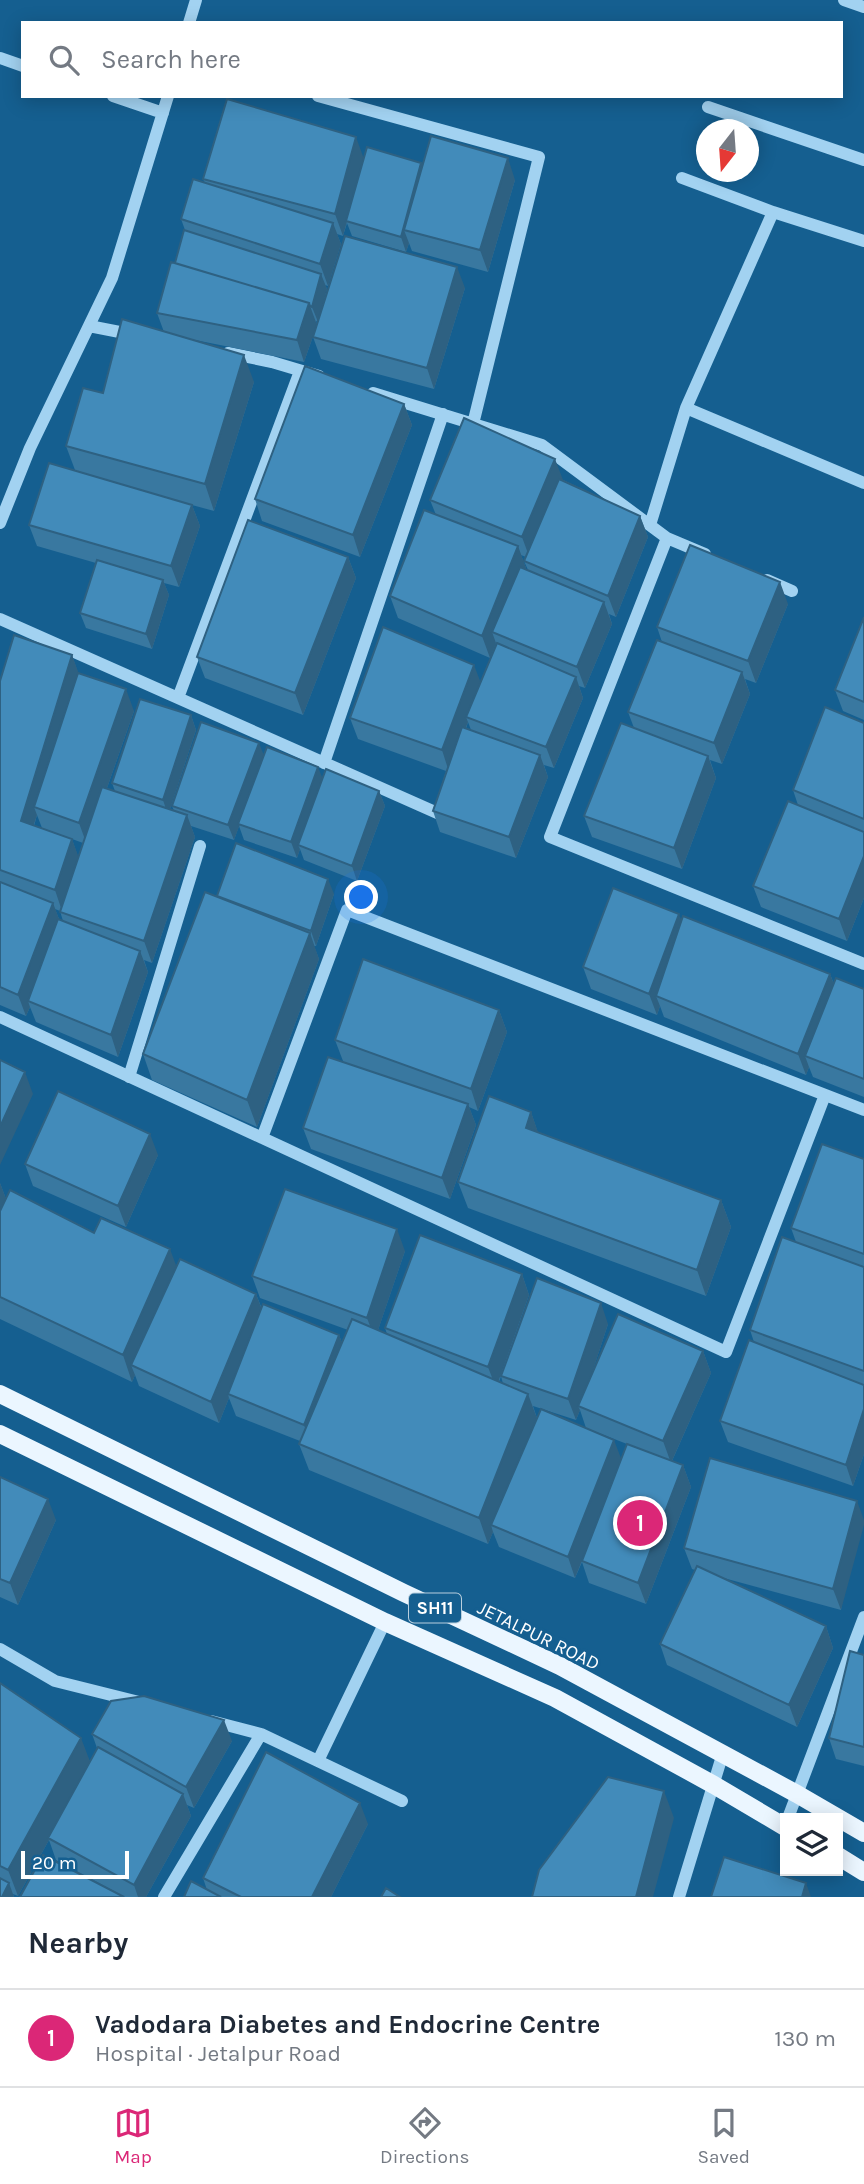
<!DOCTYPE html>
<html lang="en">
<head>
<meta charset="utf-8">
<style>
  body { margin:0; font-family:Karla,sans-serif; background:#f6f6f7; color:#1f2937 }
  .controls { position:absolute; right:21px; bottom:21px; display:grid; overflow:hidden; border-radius:0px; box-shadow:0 4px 18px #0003 }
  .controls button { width:63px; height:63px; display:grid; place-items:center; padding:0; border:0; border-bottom:2px solid #e0e1e3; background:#fff; color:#1f2937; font:35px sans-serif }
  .compass { position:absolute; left:696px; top:119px; width:63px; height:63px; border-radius:50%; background:#fff; box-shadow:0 4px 18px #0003; rotate:197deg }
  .scale { position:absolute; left:21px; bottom:18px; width:108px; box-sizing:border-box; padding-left:7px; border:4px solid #fff; border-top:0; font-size:19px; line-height:24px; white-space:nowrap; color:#fff; -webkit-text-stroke:5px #155f90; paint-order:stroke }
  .you { position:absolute; left:362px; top:898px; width:24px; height:24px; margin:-18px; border:5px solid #fff; border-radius:50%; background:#1a73e8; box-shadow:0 0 0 10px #1a73e833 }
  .badge { display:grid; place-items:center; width:46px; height:46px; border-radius:50%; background:#db2777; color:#fff; font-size:23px; font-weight:700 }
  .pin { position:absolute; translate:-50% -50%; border:4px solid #fff; box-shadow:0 2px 7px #0006 }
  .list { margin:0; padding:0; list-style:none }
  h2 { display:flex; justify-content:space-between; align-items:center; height:91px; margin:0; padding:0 28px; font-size:30px }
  h2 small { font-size:23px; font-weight:400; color:#747a83 }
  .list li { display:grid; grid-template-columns:46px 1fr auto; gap:21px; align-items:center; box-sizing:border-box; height:98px; padding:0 28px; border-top:2px solid #e0e1e3 }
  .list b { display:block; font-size:26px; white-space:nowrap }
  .list p { margin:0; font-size:23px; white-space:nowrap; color:#747a83 }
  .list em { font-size:23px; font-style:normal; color:#747a83 }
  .icon { flex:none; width:38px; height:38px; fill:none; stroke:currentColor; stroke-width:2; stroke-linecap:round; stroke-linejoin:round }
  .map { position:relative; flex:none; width:864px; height:1897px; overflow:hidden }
  .search { position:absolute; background:#fff; box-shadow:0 4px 18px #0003; left:21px; right:21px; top:21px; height:77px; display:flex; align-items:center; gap:18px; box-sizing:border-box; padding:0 24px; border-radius:0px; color:#747a83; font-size:26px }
  .sheet { height:189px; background:#fff }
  nav { display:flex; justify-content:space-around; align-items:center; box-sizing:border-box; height:98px; border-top:2px solid #e0e1e3; background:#fff; font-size:19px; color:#747a83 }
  nav a { display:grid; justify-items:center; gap:4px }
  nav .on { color:#db2777 }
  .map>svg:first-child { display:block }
</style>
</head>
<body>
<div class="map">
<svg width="864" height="1897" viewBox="0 0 864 1897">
  <rect width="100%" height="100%" fill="#155f90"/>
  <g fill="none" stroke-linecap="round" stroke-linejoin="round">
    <path stroke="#a2d2f1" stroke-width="12" d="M844 0 864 7
      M189 23 196 0
      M0 58 23 66
      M113 96 163 113
      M318 96 539 157 473 424
      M708 107 864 160
      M682 178 773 212 864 241
      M89 326 135 335
      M228 353 272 362 319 376
      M373 393 542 445 667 538 705 554
      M686 408 773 212
      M0 523 30 448 112 278 168 96
      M650 525 686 408 864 483
      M667 538 550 837 864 964
      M767 580 792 591
      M0 619 444 816
      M178 698 300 371
      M324 763 443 414
      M0 1017 726 1352 825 1095
      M129 1077 200 846
      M262 1138 347 910 864 1110
      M0 1649 55 1681 139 1702
      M211 1721 261 1734
      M318 1761 385 1622
      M788 1818 864 1617
      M164 1897 261 1734 402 1801
      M679 1897 723 1753"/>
    <path stroke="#ebf6ff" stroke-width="18" d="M0 1394 404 1593 560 1666 797 1794 864 1833
      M0 1434 385 1622 555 1698 714 1785 785 1827
      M838 1856 864 1872"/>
  </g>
  <path fill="#3978a0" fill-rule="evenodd" d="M364 159 421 163 422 166 515 180 488 272 412 251 409 243 406 252 352 236 347 223 343 236 337 234 341 244 328 286 325 285 327 289 318 322 316 321 317 325 304 362 190 339 254 382 214 511 192 505 200 526 179 587 164 583 169 595 152 649 86 628 80 613 96 563 37 546 29 525 75 470 66 446 103 393 164 332 157 313 175 263 185 230 181 219 205 183 203 179Z
    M465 288 434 389 321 359 313 337Z
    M404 404 412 425 360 557 262 521 255 499Z
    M563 480 640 516 648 537 616 617 609 614 612 624 585 688 579 686 583 698 554 768 544 765 548 777 516 858 440 832 433 811 446 771 358 739 350 718 481 683 497 645 496 643 490 658 398 618 390 596 436 515 430 500ZM521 555 526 557 524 561 528 570 525 569 526 568ZM468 722 471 730 466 729Z
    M348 557 356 578 303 715 205 678 197 657Z
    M788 604 756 683 745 679 750 694 722 764 710 760 716 778 682 869 592 837 584 816 634 728 628 712 662 642 657 627Z
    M864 617V720L843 711 835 690Z
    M72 655 78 673 134 711 107 788 115 791 112 783 191 715 196 730 170 809 174 811 172 806 264 755 322 778 379 791 385 806 357 881 304 860 300 849 297 858 244 840 239 826 234 840 191 826 195 837 152 963 144 960 148 972 118 1057 36 1022 30 1007 26 1016 0 1005V681ZM37 815 42 828 83 843 78 857 72 839 34 826ZM55 909 60 911 63 921 59 919Z
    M864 723V898L847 941 761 907 753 886 798 805 793 790Z
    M334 894 316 946H314L319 959 257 1127 152 1080 143 1054 216 896Z
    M682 921 830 974 834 984 864 989V1097L813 1077 809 1067 806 1075 664 1017 660 1006 657 1015 591 989 583 967Z
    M499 1010 507 1032 478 1111 469 1107 476 1125 450 1199 311 1149 303 1128 343 1061 335 1040Z
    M531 1112 538 1133 721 1200 731 1227 706 1296 468 1208 458 1182Z
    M158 1155 126 1227 33 1186 25 1164Z
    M864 1159V1454L853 1486 728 1442 720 1421 754 1342 750 1330 796 1242 791 1228Z
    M0 1183 6 1199 94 1233 176 1266 256 1294 262 1309 339 1335 342 1343 348 1330 260 1298 252 1276 405 1251 378 1330 387 1334 385 1328 522 1274 529 1295 499 1382 503 1384 501 1376 608 1324 590 1379 703 1351 711 1373 672 1461 683 1465 691 1487 646 1604 589 1583 582 1562 575 1578 499 1547 493 1532 488 1544 309 1470 299 1444 300 1441 236 1416 229 1398 219 1423 139 1386 135 1375 132 1382 0 1319ZM533 1406 576 1420 580 1410 586 1428 627 1444 621 1459 537 1418Z
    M0 1477 56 1520 18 1605 0 1597Z
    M857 1501 841 1610 720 1577 826 1626 833 1648 797 1727 667 1665 660 1644 695 1570 692 1569 684 1548Z
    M864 1655V1766L836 1759 829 1738Z
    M0 1683 90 1761 97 1748 92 1734 232 1741 194 1808 187 1805 191 1816 146 1897H125L56 1860 49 1840 18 1896 13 1894 14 1897H0Z
    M368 1824 331 1897H184L207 1890 203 1878Z"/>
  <path fill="#2e6182" d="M356 137 364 159 343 236 335 214Z
    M508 158 515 180 488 272 480 250Z
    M421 163 427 179 404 230 409 243 406 252 401 237Z
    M333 223 341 244 328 286 320 264Z
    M457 267 465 288 434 389 427 368Z
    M321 274 327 289 318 322 312 307Z
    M309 303 317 325 304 362 297 340Z
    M244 355 254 382 214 511 205 484Z
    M404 404 412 425 360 557 353 535Z
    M555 459 563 480 530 559 522 537Z
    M192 505 200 526 179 587 171 566Z
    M640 516 648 537 616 617 608 596Z
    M518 546 526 568 499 635 492 632 496 643 490 658 482 636Z
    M348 557 356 578 303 715 295 693Z
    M163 580 169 595 152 649 146 634Z
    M780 582 788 604 756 683 748 661Z
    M604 602 612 624 585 688 577 667Z
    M72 655 80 677 34 807 37 815 28 842 21 821Z
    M474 665 482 686 466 717 468 722 449 772 442 750Z
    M742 672 750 694 722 764 714 743Z
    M576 677 583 698 554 768 546 747Z
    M126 689 134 711 87 845 79 823Z
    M191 715 196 730 168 815 163 800Z
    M259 743 265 758 234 840 228 825Z
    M540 755 548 777 516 858 509 837Z
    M708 756 716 778 682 869 674 848Z
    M318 767 324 782 298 845 300 849 297 858 291 842Z
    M379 791 385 806 357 881 352 866Z
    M187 815 195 837 152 963 144 941Z
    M72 839 80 861 62 911 55 890Z
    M864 856V898L847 941 839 919Z
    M328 879 334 894 316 946 311 931Z
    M53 903 61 924 28 1001 30 1007 26 1016 18 995Z
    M679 914 687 935 656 996 660 1006 657 1015 649 994Z
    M310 933 319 959 257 1127 247 1100Z
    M140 951 148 972 118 1057 111 1035Z
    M830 974 838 995 805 1056 809 1067 806 1075 798 1054Z
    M499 1010 507 1032 478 1111 471 1089Z
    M25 1072 33 1094 0 1165V1127Z
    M468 1104 476 1125 450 1199 442 1178Z
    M531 1112 540 1138 526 1128Z
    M150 1134 158 1155 126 1227 118 1206Z
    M0 1183 8 1204 0 1221Z
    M721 1200 731 1227 706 1296 697 1270Z
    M397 1229 405 1251 375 1339 367 1318Z
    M170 1249 180 1276 131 1365 135 1375 132 1382 123 1355Z
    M522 1274 529 1295 496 1388 488 1367Z
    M256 1294 264 1315 228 1394 229 1398 219 1423 211 1402Z
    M601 1303 608 1324 581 1407 578 1406 580 1410 576 1420 568 1399Z
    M339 1335 347 1356 312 1446 304 1425Z
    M703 1351 711 1373 671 1463 663 1441Z
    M528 1394 538 1421 491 1525 493 1532 488 1544 479 1518Z
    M864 1409V1454L853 1486 846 1465Z
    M614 1440 622 1461 575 1578 568 1557Z
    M683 1465 691 1487 646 1604 638 1583Z
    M48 1499 56 1520 18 1605 10 1583Z
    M857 1501 864 1520V1525L841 1610 833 1589Z
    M826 1626 833 1648 797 1727 789 1705Z
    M224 1720 232 1741 194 1808 186 1787Z
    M81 1738 91 1764 48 1838 49 1840 18 1896 8 1870Z
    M664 1791 674 1818 653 1897H636Z
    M183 1794 191 1816 146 1897H138L134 1885Z
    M360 1803 368 1824 331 1897H312Z
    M9 1883 14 1897H2Z
    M806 1883 811 1897H802Z"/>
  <path fill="#428bba" stroke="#2e6182" stroke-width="2" d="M227 99 356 137 335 214 203 179Z
    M431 136 508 158 480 250 404 230Z
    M367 147 421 163 401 237 346 221Z
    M193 179 333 223 320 264 181 219Z
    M184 230 321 274 312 307 310 306 309 303 175 263Z
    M345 236 457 267 427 368 313 337Z
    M171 262 309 303 297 340 157 313Z
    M122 319 244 355 205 484 66 446 83 388 103 393Z
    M305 366 404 404 353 535 255 499Z
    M464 418 555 459 522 537 430 500Z
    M49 463 192 505 171 566 29 525Z
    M559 479 640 516 608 596 524 561Z
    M424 510 518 546 482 636 390 596Z
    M248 520 348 557 295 693 197 657Z
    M690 545 780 582 748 661 657 627Z
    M97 560 163 580 146 634 80 613Z
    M520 567 604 602 577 667 492 632Z
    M864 617V702L835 690Z
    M383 627 474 665 442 750 350 718Z
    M14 635 72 655 21 821 72 839 55 890 0 870V681Z
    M657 640 742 672 714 743 628 712Z
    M497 643 576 677 546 747 466 717Z
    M78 673 126 689 79 823 34 807Z
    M140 699 191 715 163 800 112 783Z
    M825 707 864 723V819L793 790Z
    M201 722 259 743 228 825 172 806Z
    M621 723 708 756 674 848 584 816Z
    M462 727 540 755 509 837 433 811Z
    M267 747 318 767 291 842 238 824Z
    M326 769 379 791 352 866 298 845Z
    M102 787 187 815 144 941 60 912Z
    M788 801 864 832V856L839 919 753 886Z
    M236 843 328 879 311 931 217 896Z
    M0 882 53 903 18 995 0 987Z
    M613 888 679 914 649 994 583 967Z
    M205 892 310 933 247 1100 143 1054Z
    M683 916 830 974 798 1054 656 996Z
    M58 919 140 951 111 1035 28 1001Z
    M363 959 499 1010 471 1089 335 1040Z
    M836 978 864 989V1079L805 1056Z
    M328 1057 468 1104 442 1178 303 1128Z
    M0 1060 25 1072 0 1127Z
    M58 1091 150 1134 118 1206 25 1164Z
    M489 1096 531 1112 526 1128 721 1200 697 1270 458 1182Z
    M822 1144 864 1159V1254L791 1228Z
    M285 1189 397 1229 367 1318 252 1276Z
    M10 1190 94 1233 101 1218 170 1249 123 1355 0 1297V1211Z
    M420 1235 522 1274 488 1367 385 1328Z
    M782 1237 864 1267V1371L750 1330Z
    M180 1259 256 1294 211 1402 131 1365Z
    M537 1278 601 1303 568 1399 501 1376Z
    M263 1304 339 1335 304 1425 228 1394Z
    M618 1314 703 1351 663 1441 578 1406Z
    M352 1319 528 1394 479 1518 299 1444Z
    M749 1340 864 1385V1409L846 1465 720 1421Z
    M541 1409 614 1440 568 1557 491 1525Z
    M627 1444 683 1465 638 1583 582 1561Z
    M710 1458 857 1501 833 1589 684 1548Z
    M0 1477 48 1499 10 1583 0 1579Z
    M697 1566 826 1626 789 1705 660 1644Z
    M850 1651 864 1655V1747L829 1738Z
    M0 1683 81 1738 8 1870 0 1866Z
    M144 1696 224 1720 186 1787 92 1734 111 1701Z
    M98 1747 183 1794 134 1885 48 1838Z
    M266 1752 360 1803 312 1897H241L203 1878Z
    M608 1777 664 1791 636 1897H532L539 1870Z
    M43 1855 124 1897H20Z
    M724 1857 806 1883 802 1897H711Z
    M0 1878 9 1883 2 1897H0Z
    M191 1881 221 1897H184Z
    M386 1888 400 1897H381Z"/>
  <g text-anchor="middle" stroke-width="6" stroke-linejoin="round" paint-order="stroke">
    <rect fill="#155f90" stroke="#b9cfde" stroke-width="2" x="409" y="1593.5" width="52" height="29" rx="5"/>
    <g font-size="18" font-weight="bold" fill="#fff">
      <text x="435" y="1614">SH11</text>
    </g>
    <g font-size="19" fill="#fff" stroke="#155f90">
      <text transform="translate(539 1635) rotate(26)" y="7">JETALPUR ROAD</text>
    </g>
  </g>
</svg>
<div class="controls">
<button><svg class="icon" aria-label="layers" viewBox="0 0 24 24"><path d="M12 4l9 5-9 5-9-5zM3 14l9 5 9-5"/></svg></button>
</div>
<svg class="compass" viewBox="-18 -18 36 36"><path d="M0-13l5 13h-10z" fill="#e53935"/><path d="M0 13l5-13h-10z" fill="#747a83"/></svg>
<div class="scale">20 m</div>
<div class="you"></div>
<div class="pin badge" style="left:640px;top:1523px">1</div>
<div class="search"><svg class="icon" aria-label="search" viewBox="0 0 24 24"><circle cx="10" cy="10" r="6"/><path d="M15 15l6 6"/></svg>Search here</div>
</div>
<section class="sheet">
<h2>Nearby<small></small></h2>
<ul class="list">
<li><span class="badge">1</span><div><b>Vadodara Diabetes and Endocrine Centre</b><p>Hospital · Jetalpur Road</p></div><em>130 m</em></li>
</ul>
</section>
<nav>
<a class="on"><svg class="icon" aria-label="map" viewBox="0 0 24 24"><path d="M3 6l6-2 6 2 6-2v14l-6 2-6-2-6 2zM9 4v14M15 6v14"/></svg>Map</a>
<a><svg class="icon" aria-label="directions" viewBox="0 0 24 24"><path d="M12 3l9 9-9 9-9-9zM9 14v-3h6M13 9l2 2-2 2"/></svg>Directions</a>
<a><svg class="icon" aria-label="saved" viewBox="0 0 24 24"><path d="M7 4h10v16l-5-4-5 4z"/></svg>Saved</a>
</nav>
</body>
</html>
